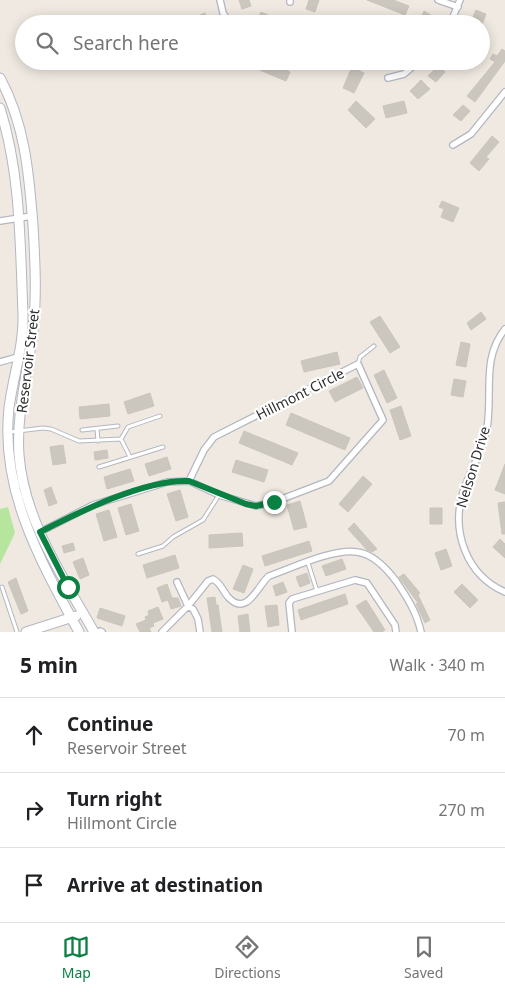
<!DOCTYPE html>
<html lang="en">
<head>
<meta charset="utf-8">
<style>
  body { margin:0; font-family:"Noto Sans",sans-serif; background:#f2f2f2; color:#202124 }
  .stop { position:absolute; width:15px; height:15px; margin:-11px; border:4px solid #0b8043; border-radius:50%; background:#fff }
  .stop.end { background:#0b8043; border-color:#fff; box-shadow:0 1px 5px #0008 }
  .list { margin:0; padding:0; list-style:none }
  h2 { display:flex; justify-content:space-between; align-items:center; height:65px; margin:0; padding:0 20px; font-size:21px }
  h2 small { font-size:16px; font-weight:400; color:#757577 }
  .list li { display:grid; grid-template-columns:32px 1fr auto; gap:15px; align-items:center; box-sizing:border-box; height:75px; padding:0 20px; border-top:1px solid #e0e0e0 }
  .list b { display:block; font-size:19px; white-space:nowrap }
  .list p { margin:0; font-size:16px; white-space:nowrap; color:#757577 }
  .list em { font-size:16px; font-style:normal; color:#757577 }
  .icon { flex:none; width:28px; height:28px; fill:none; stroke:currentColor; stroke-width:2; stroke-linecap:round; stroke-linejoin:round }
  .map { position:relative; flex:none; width:505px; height:632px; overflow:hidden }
  .search { position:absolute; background:#fff; box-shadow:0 2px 12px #0003; left:15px; right:15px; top:15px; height:55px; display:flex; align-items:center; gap:12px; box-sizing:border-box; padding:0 18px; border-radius:28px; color:#757577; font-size:19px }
  .sheet { height:290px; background:#fff }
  nav { display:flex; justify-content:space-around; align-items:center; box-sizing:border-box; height:70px; border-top:1px solid #e0e0e0; background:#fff; font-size:14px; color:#757577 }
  nav a { display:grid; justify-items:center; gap:2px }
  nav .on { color:#0b8043 }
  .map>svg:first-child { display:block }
</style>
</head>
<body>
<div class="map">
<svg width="505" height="632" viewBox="0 0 505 632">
  <rect width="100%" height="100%" fill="#efe9e1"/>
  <path fill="#b6e59e" d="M8 507 15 533 0 564V509Z"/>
  <path fill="#cbc7bf" stroke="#cbc5ba" d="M239 0H249L251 6 242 9Z
    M309 0H319L315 12 306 9Z
    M367 0H393L409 6 405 15Z
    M476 10 486 14 482 25 471 21Z
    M424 11 431 15 427 24H418Z
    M261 12 277 19 274 24 258 18Z
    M205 13 209 24H195L193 18Z
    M502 49 505 51V61L475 102 467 96 495 62 490 59 493 54 497 56Z
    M238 61H267L290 72 286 81Z
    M438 66 445 72 436 82 428 76Z
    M352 67 364 73 354 93 343 88Z
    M421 80 430 89 418 99 410 91Z
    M356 101 375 119 366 128 348 110Z
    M404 101 407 113 386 118 383 106Z
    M463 105 470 111 461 121 453 115Z
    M492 136 499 142 486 157 489 159 479 171 470 163Z
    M442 201 459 208 453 222 441 217 444 209 439 207Z
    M481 312 486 319 471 330 467 323Z
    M380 316 400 347 390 353 370 322Z
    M461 342 470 344 466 367 456 365Z
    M337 352 340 364 304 372 301 361Z
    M384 370 397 398 387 403 374 375Z
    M357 377 363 388 335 402 329 391Z
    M454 379 466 381 463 397 451 395Z
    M150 393 154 406 128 414 124 402Z
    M109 404 110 416 80 419 79 407Z
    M401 406 411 436 400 440 390 410Z
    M291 413 350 438 345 450 286 425Z
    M244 431 298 453 292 465 239 443Z
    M63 445 66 463 53 465 50 447Z
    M107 450 108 458 95 460 94 452Z
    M167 457 171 469 149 476 145 464Z
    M236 460 268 470 264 482 232 472Z
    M505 464V494L495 490Z
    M130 469 134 481 107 489 104 477Z
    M363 476 372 484 348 512 339 504Z
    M51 487 57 503 49 506 44 490Z
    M180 490 188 517 176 521 167 494Z
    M300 501 307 527 294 530 287 505Z
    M505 502V534H502L498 503Z
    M131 504 139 531 126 535 118 508Z
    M430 508H442V524H430Z
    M109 510 117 537 104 541 96 514Z
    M354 523 377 549 372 552 367 550 348 529Z
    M242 533 243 546 209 548V535Z
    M500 539 505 544V558L493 547Z
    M309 541 312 551 265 566 262 556Z
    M73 543 75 550 64 553 62 546Z
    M446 549 452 566 441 570 435 553Z
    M175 555 179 568 147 578 143 565Z
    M83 558 89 575 80 579 73 562Z
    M342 559 346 569 326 576 322 566Z
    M243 565 253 569 244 593 233 589Z
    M307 573 310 583 300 587 296 577Z
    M404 574 420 593 418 595 430 620 425 623 416 604 418 603 399 577Z
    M16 578 28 611 21 614 8 582Z
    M283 582 287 592 276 596 273 586Z
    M167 584 172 598H178L181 606 171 609 168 600 162 602 157 588Z
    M462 584 478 600 470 608 454 592Z
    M345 594 348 604 301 620 298 610Z
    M215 597 216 605H218L222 632H212L207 598Z
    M366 600 385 630 382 632H374L356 606Z
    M277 605 279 625 268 627 265 606Z
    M158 607 163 619 153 623 154 626 149 628 151 632H140L136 624 146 620 145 617 149 615 148 611Z
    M100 608 125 616 122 626 97 618Z
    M248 614 250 632H240L238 616Z"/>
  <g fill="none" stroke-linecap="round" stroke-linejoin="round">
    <g stroke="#b4b7c1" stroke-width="5">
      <path id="lane" d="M358 364 360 357 374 346
        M97 429 98 441
        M82 430 118 426
        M10 432 43 428 51 429 79 441 121 439 130 457
        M121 439 128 427 160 416
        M99 467 163 447
        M138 554 163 546 173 537 203 520 219 495
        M308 563 317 591
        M2 587 17 632"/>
    </g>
    <g stroke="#b4b7c1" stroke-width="8">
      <path id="street" d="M220 0 223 13 231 24
        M438 0 458 7
        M290 2V0
        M450 24 460 0
        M388 78 404 74 419 61
        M453 145 471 134 505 92
        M0 221 32 216
        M505 329C481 359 493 393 487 428 483 451 470 470 463 492 451 531 466 575 505 592
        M0 362 18 357
        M40 532 93 505 167 482 189 481 219 495 256 506 274 502 329 481 383 420 358 364 214 437 204 450 189 481
        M177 582 188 606 193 609 198 619 200 632
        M100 631 102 632
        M162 632 188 606 208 581 213 579C221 583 222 590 228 597 247 618 258 585 269 576 292 568 334 548 357 552 373 554 387 569 396 581 407 597 417 613 421 632
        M292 632 289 603 292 599 355 580 367 583 395 625 396 632"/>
    </g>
    <g stroke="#b4b7c1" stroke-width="11">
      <path id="secondary" d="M0 78C25 124 29 174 33 225 35 260 37 296 33 331 28 372 16 413 19 455 24 520 63 577 94 632
        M0 108C21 175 20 244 23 314 24 346 13 376 9 408 0 491 41 562 79 632
        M26 632 76 616"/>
    </g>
    <use href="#lane" stroke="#fff" stroke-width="3"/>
    <use href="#street" stroke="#fff" stroke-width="5.5"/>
    <use href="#secondary" stroke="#fff" stroke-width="9"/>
  </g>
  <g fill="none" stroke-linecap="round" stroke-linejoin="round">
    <path stroke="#0b8043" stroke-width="6" d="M68 587 40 532C79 512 145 479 189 481L246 504 256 506 274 502"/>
  </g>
  <g text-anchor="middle" stroke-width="4.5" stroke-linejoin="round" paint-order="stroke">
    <g font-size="14" fill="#2e2e2e" stroke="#fff">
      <text transform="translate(28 361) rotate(-83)" y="5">Reservoir Street</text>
      <text transform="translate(300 394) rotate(-27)" y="5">Hillmont Circle</text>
      <text transform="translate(473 467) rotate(-73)" y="5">Nelson Drive</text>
    </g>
  </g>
</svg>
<div class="stop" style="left:68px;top:587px"></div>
<div class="stop end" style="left:274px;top:502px"></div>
<div class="search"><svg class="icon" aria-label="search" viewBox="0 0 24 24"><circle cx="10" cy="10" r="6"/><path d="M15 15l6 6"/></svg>Search here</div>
</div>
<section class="sheet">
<h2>5 min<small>Walk · 340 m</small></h2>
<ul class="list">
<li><svg class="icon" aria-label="ahead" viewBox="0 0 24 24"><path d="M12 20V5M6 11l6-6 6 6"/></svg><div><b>Continue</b><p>Reservoir Street</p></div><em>70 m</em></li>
<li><svg class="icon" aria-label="right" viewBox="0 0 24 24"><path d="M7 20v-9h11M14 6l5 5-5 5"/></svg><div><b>Turn right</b><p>Hillmont Circle</p></div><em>270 m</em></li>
<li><svg class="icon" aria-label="arrive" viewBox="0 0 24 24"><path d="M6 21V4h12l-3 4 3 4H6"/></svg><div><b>Arrive at destination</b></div></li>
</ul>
</section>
<nav>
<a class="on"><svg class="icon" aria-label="map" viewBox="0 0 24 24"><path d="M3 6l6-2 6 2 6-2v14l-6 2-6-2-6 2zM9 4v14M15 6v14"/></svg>Map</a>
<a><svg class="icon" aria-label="directions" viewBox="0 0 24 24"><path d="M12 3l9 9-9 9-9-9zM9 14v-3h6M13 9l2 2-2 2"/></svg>Directions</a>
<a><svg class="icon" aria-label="saved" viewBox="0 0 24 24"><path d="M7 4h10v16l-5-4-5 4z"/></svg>Saved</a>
</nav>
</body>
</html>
